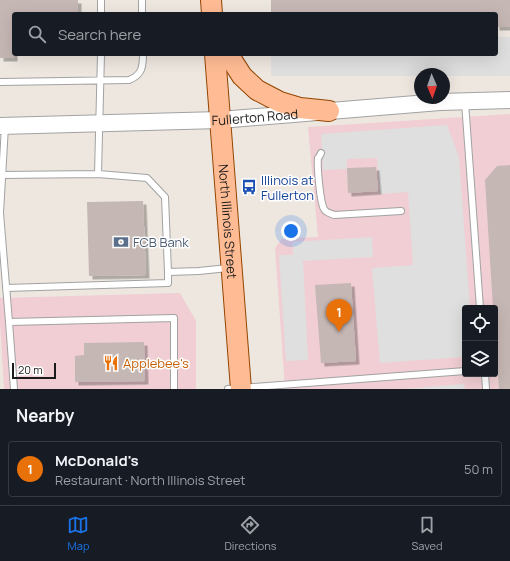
<!DOCTYPE html>
<html lang="en">
<head>
<meta charset="utf-8">
<style>
  body { margin:0; font-family:Manrope,sans-serif; background:#20242c; color:#f1f3f6 }
  .controls { position:absolute; right:12px; bottom:12px; display:grid; overflow:hidden; border-radius:4px; box-shadow:0 4px 16px #0002 }
  .controls button { width:36px; height:36px; display:grid; place-items:center; padding:0; border:0; border-bottom:1px solid #363941; background:#171b24; color:#f1f3f6; font:20px sans-serif }
  .compass { position:absolute; left:414px; top:68px; width:36px; height:36px; border-radius:50%; background:#171b24; box-shadow:0 4px 16px #0002; rotate:178deg }
  .scale { position:absolute; left:12px; bottom:10px; width:44px; box-sizing:border-box; padding-left:4px; border:2px solid #1b1b1b; border-top:0; font-size:11px; line-height:14px; white-space:nowrap; color:#1b1b1b; -webkit-text-stroke:3px #fff; paint-order:stroke }
  .you { position:absolute; left:291px; top:231px; width:14px; height:14px; margin:-10px; border:3px solid #fff; border-radius:50%; background:#1a73e8; box-shadow:0 0 0 6px #1a73e833 }
  .badge { display:grid; place-items:center; width:26px; height:26px; border-radius:50%; background:#1a73e8; color:#fff; font-size:13px; font-weight:700 }
  .pin { position:absolute; translate:-50% -33px; filter:drop-shadow(0 1px 2px #0008) }
  .pin::after { content:''; position:absolute; top:21px; width:14px; height:12px; background:inherit; clip-path:polygon(0 0,100% 0,50% 100%) }
  .list { margin:0; padding:0; list-style:none }
  h2 { display:flex; justify-content:space-between; align-items:center; height:52px; margin:0; padding:0 16px; font-size:17px }
  h2 small { font-size:13px; font-weight:400; color:#9ea1a6 }
  .list li { display:grid; grid-template-columns:26px 1fr auto; gap:12px; align-items:center; box-sizing:border-box; height:56px; margin:0 8px 8px; padding:0 8px; border:1px solid #363941; border-radius:4px }
  .list b { display:block; font-size:15px; white-space:nowrap }
  .list p { margin:0; font-size:13px; white-space:nowrap; color:#9ea1a6 }
  .list em { font-size:13px; font-style:normal; color:#9ea1a6 }
  .icon { flex:none; width:22px; height:22px; fill:none; stroke:currentColor; stroke-width:2; stroke-linecap:round; stroke-linejoin:round }
  .map { position:relative; flex:none; width:510px; height:389px; overflow:hidden }
  .search { position:absolute; background:#171b24; box-shadow:0 4px 16px #0002; left:12px; right:12px; top:12px; height:44px; display:flex; align-items:center; gap:10px; box-sizing:border-box; padding:0 14px; border-radius:4px; color:#9ea1a6; font-size:15px }
  .sheet { height:116px; background:#171b24 }
  nav { display:flex; justify-content:space-around; align-items:center; box-sizing:border-box; height:56px; border-top:1px solid #363941; background:#171b24; font-size:11px; color:#9ea1a6 }
  nav a { display:grid; justify-items:center; gap:2px }
  nav .on { color:#1a73e8 }
  .map>svg:first-child { display:block }
</style>
</head>
<body>
<div class="map">
<svg width="510" height="389" viewBox="0 0 510 389">
  <defs>
    <filter id="shadow"><feDropShadow dx="3.5" dy="3.5" stdDeviation="0" flood-color="#0004"/></filter>
  </defs>
  <rect width="100%" height="100%" fill="#eee7e0"/>
  <path fill="#f0ced3" fill-rule="evenodd" d="M510 114V389H285L275 248 282 239 318 237 308 127ZM465 308H495V374H465Z
    M180 293 196 321V389H4L0 322V298Z"/>
  <path fill="#dfdfdf" d="M496 37H510V76H444V74H420V76H271V54H496Z
    M447 125 459 157 470 308H465V346H463V357L380 363 372 268 413 265 408 192 380 194 377 158 347 159V169L323 170 321 134Z
    M372 237 373 257 303 261 308 360 286 361 279 255H293V242Z
    M464 384 465 389H404Z"/>
  <path fill="#c5b7b4" filter="url(#shadow)" d="M0 0H78V14H14V58H0Z
    M271 0H510V27H496V14H271Z
    M510 165V389H499L495 334V308H493L485 180 497 166Z
    M376 167 378 191 348 193 347 168Z
    M143 201 146 275 89 276 87 202Z
    M351 283 356 361 321 363 315 285Z
    M144 342 145 381 75 382V356L84 355V343Z"/>
  <g fill="none" stroke-linecap="round" stroke-linejoin="round">
    <g stroke="#a2a2a2" stroke-width="8">
      <path id="service" d="M101 0V14
        M142 0V14
        M101 54 98 174 147 178 165 197 168 272 199 271 228 268
        M0 82 129 80C142 75 143 67 143 54
        M465 102 480 308
        M5 126 0 213 9 322
        M321 153C321 153 319 158 318 158 317 166 320 202 324 209 326 213 330 213 334 215L401 211
        M1 175 98 174
        M6 288 168 283V272
        M485 374 486 389
        M14 389 9 322 174 318V389
        M228 389 465 371"/>
    </g>
    <g stroke="#a2a2a2" stroke-width="18">
      <g id="tertiary">
        <path id="s1" d="M0 126 220 120 440 102 510 100"/>
      </g>
    </g>
    <g stroke="#934500" stroke-width="22">
      <g id="primary">
        <path d="M211 0 212 14"/>
        <path id="s2" d="M215 54 241 389"/>
        <path d="M228 54 242 76 257 90 280 102 300 108 329 111"/>
      </g>
    </g>
    <use href="#service" stroke="#fff" stroke-width="6"/>
    <use href="#tertiary" stroke="#fff" stroke-width="16"/>
    <use href="#primary" stroke="#ffbc94" stroke-width="20"/>
  </g>
  <defs>
    <g id="bus-bare" transform="scale(1.2)"><path d="M-5-6H5V4H4V6H2V4H-2V6H-4V4H-5ZM-3.5-4V0h7V-4ZM-3.5 1.2v1.5H-2V1.2ZM2 1.2v1.5H3.5V1.2Z" fill="#1a4fb4" stroke="#fff" stroke-width="2.5" paint-order="stroke"/></g>
    <g id="bank-bare" transform="scale(1.2)"><path d="M-6-4H6V4H-6ZM0-2.3a2.3 2.3 0 1 0 0 4.6a2.3 2.3 0 1 0 0-4.6Z" fill="#5c6f8a" stroke="#fff" stroke-width="2.5" paint-order="stroke"/></g>
    <g id="restaurant-bare" transform="scale(1.2)"><path d="M-5-6h1v4h1v-4h1v4h1v-4h1v5L-1.5 .5V6h-2V.5L-5-1ZM5-6V6H3V1.5H1.5Q1.5-4 5-6Z" fill="#e8710a" stroke="#fff" stroke-width="2.5" paint-order="stroke"/></g>
  </defs>
  <g fill-rule="evenodd">
    <use href="#bus-bare" x="249" y="187"/>
    <use href="#bank-bare" x="121" y="242"/>
    <use href="#restaurant-bare" x="111" y="363"/>
  </g>
  <g text-anchor="middle" stroke-width="3" stroke-linejoin="round" paint-order="stroke">
    <g font-size="13" fill="#1b1b1b" stroke="#fff">
      <text dy="5" stroke="none"><textPath href="#s1" startOffset="255">Fullerton Road</textPath></text>
      <text dy="5" stroke="none"><textPath href="#s2" startOffset="168">North Illinois Street</textPath></text>
    </g>
    <g font-size="13" fill="#164399" stroke="#fff" text-anchor="start">
      <text x="261" y="185">Illinois at<tspan x="261" dy="15">Fullerton</tspan></text>
    </g>
    <g font-size="13" fill="#4e5e75" stroke="#fff" text-anchor="start">
      <text x="133" y="247">FCB Bank</text>
    </g>
    <g font-size="13" fill="#c56008" stroke="#fff" text-anchor="start">
      <text x="123" y="368">Applebee's</text>
    </g>
  </g>
</svg>
<div class="controls">
<button><svg class="icon" aria-label="locate" viewBox="0 0 24 24"><circle cx="12" cy="12" r="6"/><path d="M12 2v4M12 18v4M2 12h4M18 12h4"/></svg></button>
<button><svg class="icon" aria-label="layers" viewBox="0 0 24 24"><path d="M12 4l9 5-9 5-9-5zM3 14l9 5 9-5"/></svg></button>
</div>
<svg class="compass" viewBox="-18 -18 36 36"><path d="M0-13l5 13h-10z" fill="#e53935"/><path d="M0 13l5-13h-10z" fill="#9ea1a6"/></svg>
<div class="scale">20 m</div>
<div class="you"></div>
<div class="pin badge" style="left:339px;top:332px;background:#e8710a">1</div>
<div class="search"><svg class="icon" aria-label="search" viewBox="0 0 24 24"><circle cx="10" cy="10" r="6"/><path d="M15 15l6 6"/></svg>Search here</div>
</div>
<section class="sheet">
<h2>Nearby<small></small></h2>
<ul class="list">
<li><span class="badge" style="background:#e8710a">1</span><div><b>McDonald's</b><p>Restaurant · North Illinois Street</p></div><em>50 m</em></li>
</ul>
</section>
<nav>
<a class="on"><svg class="icon" aria-label="map" viewBox="0 0 24 24"><path d="M3 6l6-2 6 2 6-2v14l-6 2-6-2-6 2zM9 4v14M15 6v14"/></svg>Map</a>
<a><svg class="icon" aria-label="directions" viewBox="0 0 24 24"><path d="M12 3l9 9-9 9-9-9zM9 14v-3h6M13 9l2 2-2 2"/></svg>Directions</a>
<a><svg class="icon" aria-label="saved" viewBox="0 0 24 24"><path d="M7 4h10v16l-5-4-5 4z"/></svg>Saved</a>
</nav>
</body>
</html>
